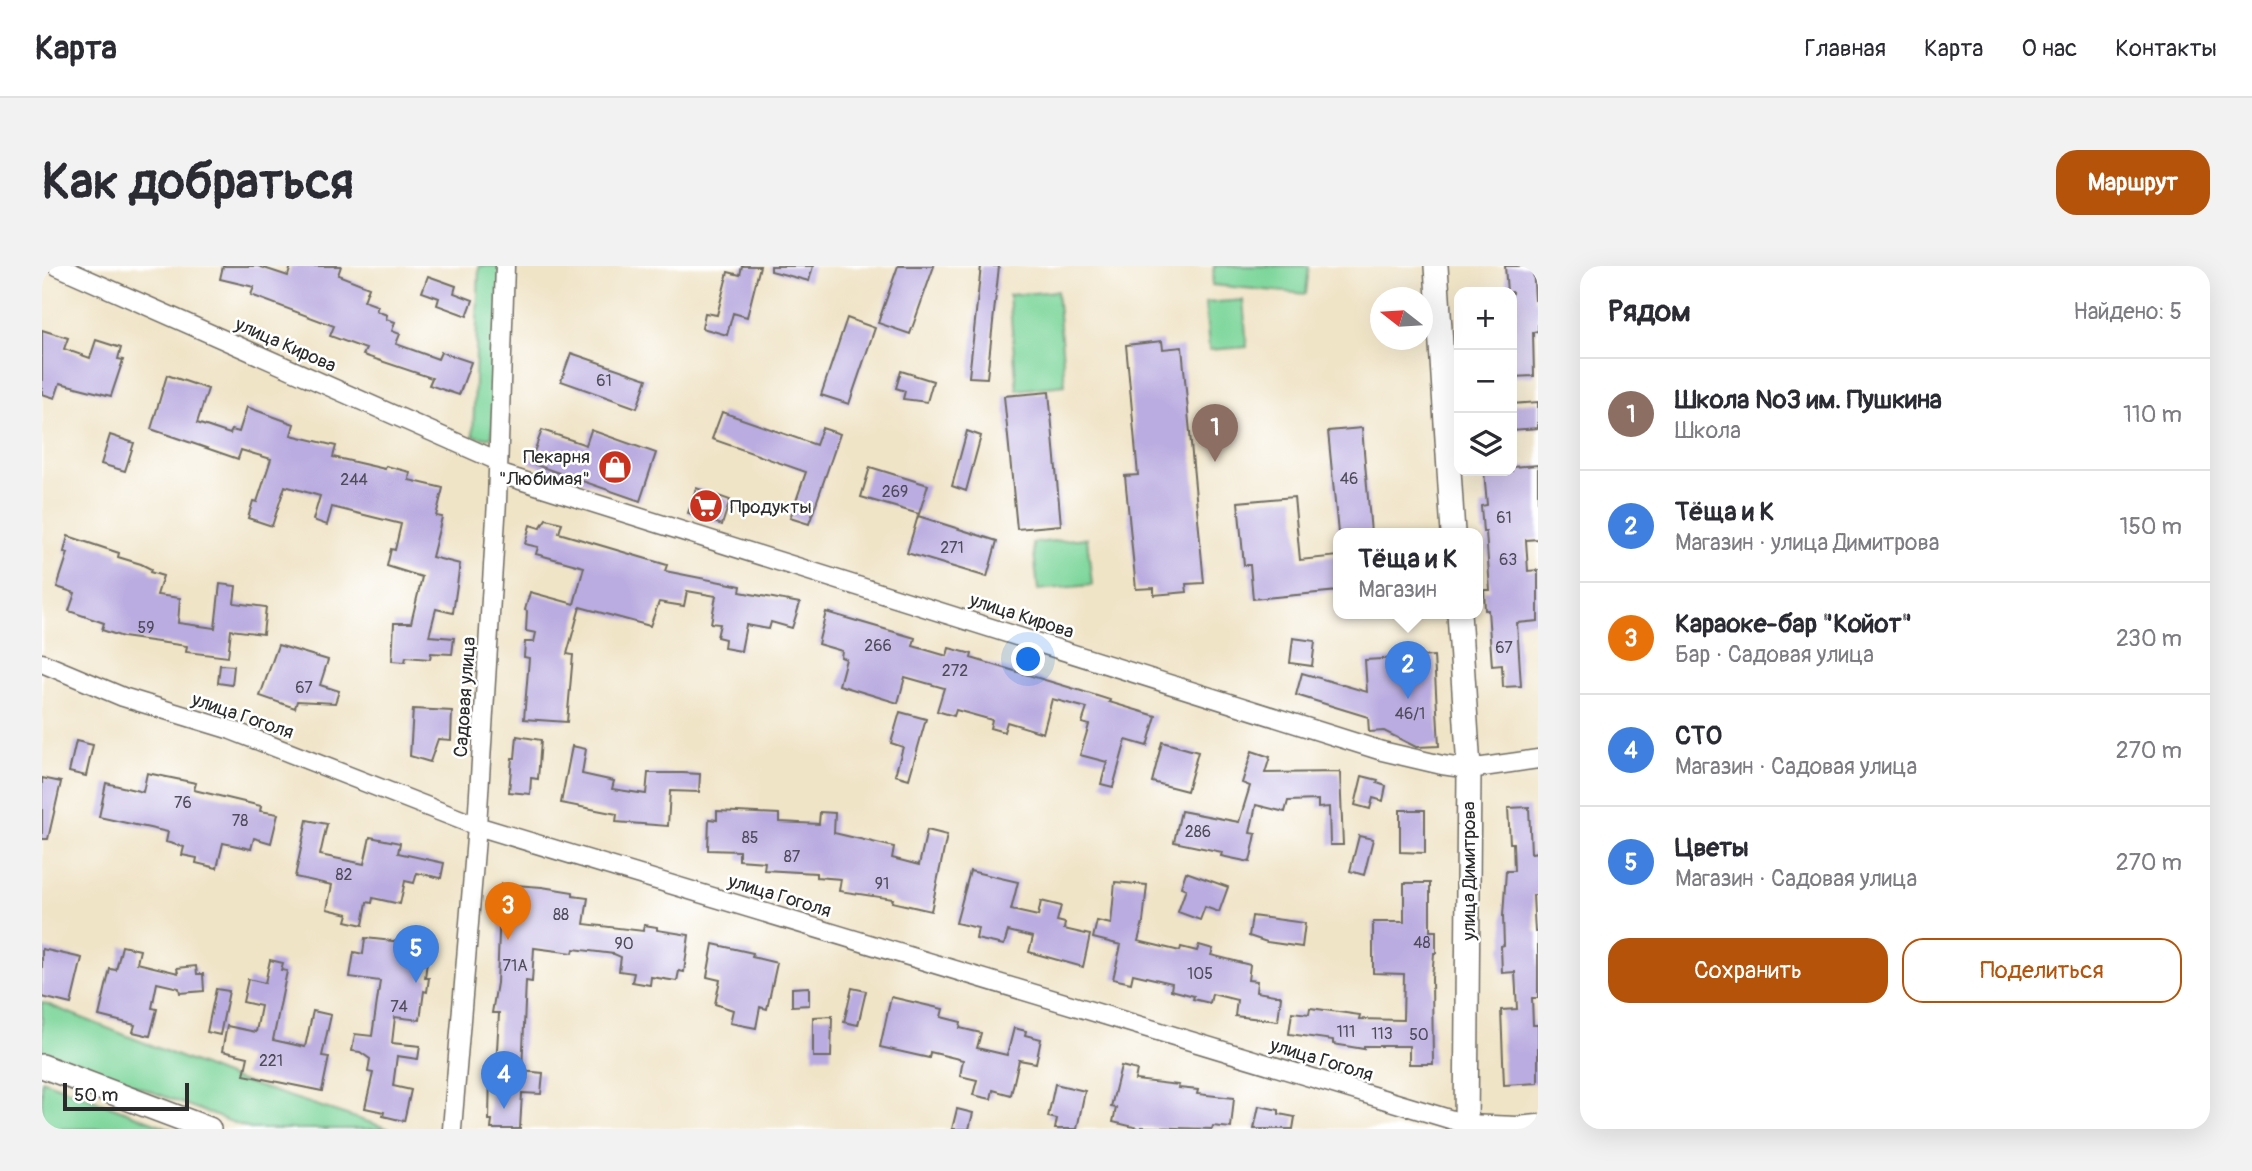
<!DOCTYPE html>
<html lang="ru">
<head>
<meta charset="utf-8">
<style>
  body { margin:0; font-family:Pangolin,sans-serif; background:#f2f2f3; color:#2b2b33 }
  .controls { position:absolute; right:21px; top:21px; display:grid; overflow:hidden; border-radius:14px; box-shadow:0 7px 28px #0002 }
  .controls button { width:63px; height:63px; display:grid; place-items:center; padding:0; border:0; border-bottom:2px solid #e1e1e2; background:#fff; color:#2b2b33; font:35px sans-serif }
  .compass { position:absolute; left:1328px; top:21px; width:63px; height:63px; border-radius:50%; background:#fff; box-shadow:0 7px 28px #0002; rotate:287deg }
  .scale { position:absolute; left:21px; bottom:18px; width:126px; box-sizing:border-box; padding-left:7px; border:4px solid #2b2b2b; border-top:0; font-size:19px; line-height:24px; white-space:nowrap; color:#2b2b2b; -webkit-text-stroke:5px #fff; paint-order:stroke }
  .you { position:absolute; left:987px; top:394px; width:24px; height:24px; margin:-18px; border:5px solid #fff; border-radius:50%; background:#1a73e8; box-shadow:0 0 0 10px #1a73e833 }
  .badge { display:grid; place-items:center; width:46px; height:46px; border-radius:50%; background:#b45309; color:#fff; font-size:23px; font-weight:700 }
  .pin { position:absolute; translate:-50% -58px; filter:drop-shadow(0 2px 4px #0008) }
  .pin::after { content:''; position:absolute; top:37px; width:24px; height:21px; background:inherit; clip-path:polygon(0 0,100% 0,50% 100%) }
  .popup { position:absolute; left:1291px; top:262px; width:150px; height:91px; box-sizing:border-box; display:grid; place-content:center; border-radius:14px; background:#fff; filter:drop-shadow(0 2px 5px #0005); font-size:23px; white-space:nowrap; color:#7c7c81 }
  .popup b { font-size:26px; color:#2b2b33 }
  .popup::after { content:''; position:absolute; left:50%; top:100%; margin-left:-14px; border:14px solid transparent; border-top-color:#fff }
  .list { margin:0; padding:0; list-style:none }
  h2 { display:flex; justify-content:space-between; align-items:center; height:91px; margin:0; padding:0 28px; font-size:30px }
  h2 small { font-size:23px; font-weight:400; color:#7c7c81 }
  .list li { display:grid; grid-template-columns:46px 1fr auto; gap:21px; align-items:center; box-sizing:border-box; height:112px; padding:0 28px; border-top:2px solid #e1e1e2 }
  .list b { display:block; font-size:26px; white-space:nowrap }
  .list p { margin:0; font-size:23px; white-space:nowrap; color:#7c7c81 }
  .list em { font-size:23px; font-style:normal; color:#7c7c81 }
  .actions { display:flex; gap:14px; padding:21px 28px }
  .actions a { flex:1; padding:16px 0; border:2px solid #b45309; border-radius:21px; text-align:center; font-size:24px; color:#b45309 }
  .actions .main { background:#b45309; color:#fff }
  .icon { flex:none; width:38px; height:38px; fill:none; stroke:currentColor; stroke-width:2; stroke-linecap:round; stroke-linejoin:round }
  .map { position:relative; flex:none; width:1496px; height:863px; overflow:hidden; border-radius:21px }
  header { display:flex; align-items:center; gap:42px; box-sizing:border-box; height:98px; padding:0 35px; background:#fff; border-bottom:2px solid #e1e1e2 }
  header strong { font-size:33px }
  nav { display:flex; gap:38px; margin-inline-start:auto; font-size:24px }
  .intro { display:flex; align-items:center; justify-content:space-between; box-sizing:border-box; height:168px; padding:0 42px }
  h1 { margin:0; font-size:49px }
  .button { padding:18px 32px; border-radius:21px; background:#b45309; color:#fff; font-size:24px; font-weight:700 }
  main { display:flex; gap:42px; padding:0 42px }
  aside { flex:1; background:#fff; border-radius:21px; box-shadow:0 7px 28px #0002 }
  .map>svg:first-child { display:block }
</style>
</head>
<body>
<header>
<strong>Карта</strong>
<nav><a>Главная</a><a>Карта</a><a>О нас</a><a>Контакты</a></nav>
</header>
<div class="intro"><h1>Как добраться</h1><a class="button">Маршрут</a></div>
<main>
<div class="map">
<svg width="1496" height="863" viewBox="0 0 1496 863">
  <rect width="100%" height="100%" fill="#fff"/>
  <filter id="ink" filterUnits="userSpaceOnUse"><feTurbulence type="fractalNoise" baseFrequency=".0143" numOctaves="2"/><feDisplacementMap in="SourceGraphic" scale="14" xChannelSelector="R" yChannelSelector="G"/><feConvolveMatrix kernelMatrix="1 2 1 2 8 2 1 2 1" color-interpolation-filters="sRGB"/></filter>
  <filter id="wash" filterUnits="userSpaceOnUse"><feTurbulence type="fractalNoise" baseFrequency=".00686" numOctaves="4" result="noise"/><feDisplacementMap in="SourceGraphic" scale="28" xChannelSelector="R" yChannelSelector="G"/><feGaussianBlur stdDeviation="1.57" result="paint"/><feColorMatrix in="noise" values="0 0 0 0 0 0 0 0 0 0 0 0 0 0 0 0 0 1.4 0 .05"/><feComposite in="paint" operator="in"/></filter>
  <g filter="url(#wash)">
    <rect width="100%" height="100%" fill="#f0e4c7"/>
    <path fill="#7cd59a" stroke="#548062" stroke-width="2" d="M437 0H459L450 170 444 172 431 170Z
      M1172 0H1267L1264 28 1170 19Z
      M1015 25 1023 119 975 124 967 29Z
      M1201 34 1205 81 1167 84 1163 37Z
      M1045 272 1050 319 996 324 991 277Z
      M0 736 193 813 348 863H208L0 784Z
      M0 814 129 863H0Z"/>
    <g id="blocks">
      <path fill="#baace0" d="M181 0H216L246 10 249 0H299L296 9 327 21 322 35 336 40 334 45 345 49 344 53 353 56 350 65 358 68 354 78 396 93 399 86 429 96 417 129 387 119 390 112 321 89 324 83 288 70 292 60 209 29 212 21 178 13Z
        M700 0H718L705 51 691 47 685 69 660 62 663 47 675 49 686 6 698 9Z
        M729 0H771L767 15 729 5Z
        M856 0H892L868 68 836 57Z
        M939 0H957L945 112 927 111Z
        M1463 0H1491L1493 34H1496V65L1491 66 1492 110 1470 111V26H1465Z
        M386 10 414 20 412 27 431 34 425 50 395 39 397 32 380 26Z
        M805 52 833 62 807 138 779 129Z
        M0 64 26 72 22 83 48 92 54 74 79 82 76 93 81 94 69 130 18 117 13 132 0 128Z
        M1120 75 1121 83 1140 81 1162 317 1144 318 1145 326 1112 329V322L1094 323 1083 210 1096 209 1084 79Z
        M529 87 605 113 595 142 519 115Z
        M859 105 891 115 885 136 861 133 863 125 854 122Z
        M125 109 166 123 155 157 188 168 190 164 197 166 205 141 252 158 249 169 294 180 291 191 343 203 344 200 368 206 367 214 401 222 394 250 400 251 390 291 418 298 411 347 394 343 387 370 412 372 410 388 389 387 388 393 364 391 363 396 350 395 352 357H369L380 311 345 300 349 283 353 284 359 258 290 241 285 259 271 254 278 230 243 220 230 260 206 252 211 235 215 236 229 193 199 184 196 193 109 163Z
        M1007 126 1019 259 975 263 962 130Z
        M1496 136V162L1470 164V138Z
        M680 146 774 179 780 162 798 168 767 258 748 252 764 206 670 173Z
        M1320 162 1329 267H1296L1286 165Z
        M500 164 544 179 549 164 614 187 598 235 488 197Z
        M925 165 939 170 924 225 910 220Z
        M68 169 92 177 83 205 59 198Z
        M1496 199V273L1484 274 1486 305 1496 304V355L1475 357 1479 420 1461 421 1460 399 1450 400 1446 344H1443L1442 324H1448L1444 266H1441L1439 240 1445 239 1442 205H1470V201Z
        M828 201 886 219 877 248 819 231Z
        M654 222 688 234 680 259 646 247Z
        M1252 231 1258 294 1296 290V325L1211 333 1208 299H1202L1196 236Z
        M876 250 955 275 945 311 865 287Z
        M504 253 520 257 517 267 625 299 623 305 699 320 698 326 758 337 750 362 729 356 727 363 704 359 699 385 682 382 683 373 675 371 678 358 669 357 674 330 645 325 642 340 617 336 608 360 538 341 525 388 531 389 525 456 482 453 487 392 482 391 483 376H492L494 367 484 365 485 345 483 344 488 326 532 338 542 301 494 288 496 281 483 278 488 259 498 262Z
        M26 270 77 287 76 291 99 298 109 303 108 306 121 310 115 329 138 332 136 357 173 362 178 318 194 320 192 337 224 341 221 368 189 364 186 391 144 386 145 380 81 371 60 364 62 357 27 345 33 327 15 321 26 287 22 286Z
        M784 346 873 372 871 380 905 390 907 382 930 388 929 392 1033 423 1068 434 1067 436 1114 450 1105 480 1084 474 1071 521 1059 518 1065 496 1038 489 1047 459 1040 457 1045 442 1010 433 1001 467 965 456 962 466 948 462 950 454 914 444 912 450 895 445 902 422 863 411 856 437 797 419 804 393 799 391 800 385 776 378Z
        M1251 372 1273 375 1270 400 1248 397Z
        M236 379 286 394 278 419 297 425 293 437 255 435 253 442 218 430Z
        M1392 390 1397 480 1374 481 1342 465 1327 466 1326 451 1254 429 1260 407 1325 426 1323 394Z
        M178 399 192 400 190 419 176 417Z
        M371 443 410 445 409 474 396 473 388 496 368 490Z
        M858 446 884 453 867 513 853 509 861 481 849 477Z
        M475 470 499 474 496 513 489 512 488 528 467 526 470 492H473Z
        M34 475 51 479 44 510 27 506Z
        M1120 476 1156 486 1145 525 1110 516Z
        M530 480 544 483 540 508 572 515 570 523 604 528 606 507H641L658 508 657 526 628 525 626 560 574 556 575 548 519 537Z
        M1210 485 1228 491 1223 507 1298 506 1301 579H1288L1287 541 1276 542V534L1246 535 1243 546 1214 539 1208 567 1214 568 1208 596 1179 590 1180 586 1132 576 1139 545 1197 556 1208 520 1200 517Z
        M105 507 154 517 152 524 219 540 218 545 236 548 229 577 212 572 209 583 181 577 175 602 154 597 155 592 140 589 142 581 124 576 126 566 57 551 64 517 101 526Z
        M1320 510 1336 514 1335 517 1344 520 1341 535 1331 532 1328 543 1313 539Z
        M0 512 19 516 6 573H0Z
        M1487 541 1489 587 1496 586V629H1491L1493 666H1496V732H1490L1491 759H1496V817L1462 819 1459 744 1475 743 1473 706 1460 707 1459 680 1462 679 1461 650 1464 605H1472L1471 577H1468L1466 542Z
        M1358 544H1383V587L1358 586Z
        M675 545 737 548V556L777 558 778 546 793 547 792 567 852 581 850 592 877 599 885 564 905 569 889 645 850 636 851 633 797 625 799 613 774 611V607L722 604 723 596 697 594V585L666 584 667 553 675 554Z
        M265 554 285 558 278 589 322 598 328 571 358 577 356 587 402 597 399 612 375 607 372 617 363 615 358 638 331 632 330 637 325 636 321 659 304 655 306 648 285 643 290 619 253 611Z
        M1317 570 1331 573 1322 609 1308 605Z
        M928 605 976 616 969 644 996 650 999 635 1019 640 1015 655 1023 657 1022 663 1048 669 1041 701 987 686 991 671 966 665 962 679 934 673 936 662 914 657Z
        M1144 606 1186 621 1177 646 1163 641 1158 654 1136 646 1144 623 1139 621Z
        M1073 616 1105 619 1101 656 1096 675 1138 685 1139 681 1155 685 1157 679 1171 683 1169 689 1208 699 1206 714 1215 715 1214 726 1239 730 1236 755 1193 750 1195 734 1170 728 1168 737 1151 733 1152 730 1129 724 1130 717 1091 708 1089 717 1071 713 1079 679 1051 672 1055 655 1069 658Z
        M1362 617H1388V665H1394V687H1392L1390 712 1391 798H1367V780H1322V783L1291 778V774L1247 768 1250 746 1267 748 1268 742 1318 749 1317 753 1361 754 1362 708 1331 707V656H1362Z
        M459 618 500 621 531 626V630L546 632 542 658 601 665 602 659 615 661V664L647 669 642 706 637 705 635 715 609 711 608 719 590 716 592 707 577 705 579 691 572 688 532 683 531 687 492 682 490 716 484 715 480 805 501 807 499 828 480 827 478 863H449L450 854H447L448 803H454L457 747H450L455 717Z
        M1210 650 1263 657 1260 681 1225 676 1207 670Z
        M323 672 387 679 383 712H387L385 726 382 725 378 754 353 751 350 777 378 780 376 793 355 790 351 820 369 824 362 855 341 850 342 846 323 842 331 807 326 806 328 793 318 786 310 785 313 768 330 770 338 715 308 711 312 686 321 688Z
        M671 678 711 687 710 691 735 697 725 743 718 741 714 762 688 757 691 744 673 738 678 714 665 711Z
        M80 680 98 684 95 697 136 707 135 702 154 700 155 708H161L162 725 138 727 137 722 115 717 110 742 115 743 108 770 91 766 93 759 57 750 68 703 74 704Z
        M0 683 40 692 29 738 0 731Z
        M228 694 241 697 239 704 245 705 231 774 263 781 271 745 289 749 280 790 287 791 280 825 202 809 206 791 180 785 185 760 214 766 219 740 201 736 206 713 223 717Z
        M767 721V739L750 740V722Z
        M810 722 824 725 816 759 802 756Z
        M174 723 187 725 178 769 165 766Z
        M849 731 901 743 899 751 919 756 918 762 939 767 935 782 965 789 972 762 984 765 983 769 999 773 994 797 977 794 969 829 951 824 949 833 931 829 935 814 918 810 921 794 888 786 887 792 838 781Z
        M790 750 789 791H771V751Z
        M1079 800 1095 804 1093 814 1137 819 1136 822 1156 824 1155 828 1192 832 1189 862 1171 860 1170 863 1100 861V863L1071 856 1074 842 1069 841Z
        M1013 818 1043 825 1035 863H1013L1015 853 1006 851Z
        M1217 840 1237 844V848L1253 851 1251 863H1212Z
        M915 843 931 847 927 863H910Z"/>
    </g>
  </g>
  <g filter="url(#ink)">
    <use href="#blocks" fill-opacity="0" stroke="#706c62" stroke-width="2"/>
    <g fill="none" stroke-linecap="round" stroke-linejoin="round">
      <g stroke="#706c62" stroke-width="21">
        <path id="minor" d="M15 0 456 195
          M456 207 1340 485 1400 499 1427 503 1496 493
          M0 397 81 431 189 464 435 560 1424 858 1475 860 1496 858
          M410 863 435 560 455 235 463 0"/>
      </g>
      <g stroke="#706c62" stroke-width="26">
        <path id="tertiary" d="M1394 0 1411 267
          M1417 347 1427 503 1424 863
          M0 800 167 863"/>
      </g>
      <use href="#minor" stroke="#fff" stroke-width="18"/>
      <use href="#tertiary" stroke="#fff" stroke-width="23"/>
    </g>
  </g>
  <defs>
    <g id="shop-disc" transform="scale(1.75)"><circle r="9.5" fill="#c8321e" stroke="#fff"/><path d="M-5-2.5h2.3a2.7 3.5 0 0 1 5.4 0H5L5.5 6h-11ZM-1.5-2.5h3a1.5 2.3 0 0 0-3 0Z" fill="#fff"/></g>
    <g id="supermarket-disc" transform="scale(1.75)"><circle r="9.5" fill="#c8321e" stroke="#fff"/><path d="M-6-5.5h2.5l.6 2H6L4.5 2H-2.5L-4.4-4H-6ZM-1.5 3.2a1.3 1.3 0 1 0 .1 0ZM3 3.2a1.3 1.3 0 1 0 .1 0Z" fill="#fff"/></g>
  </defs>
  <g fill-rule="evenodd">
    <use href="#shop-disc" x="573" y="201"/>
    <use href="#supermarket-disc" x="664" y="240"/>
  </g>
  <g text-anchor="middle" stroke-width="5" stroke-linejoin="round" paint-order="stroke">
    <g font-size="16" fill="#4f4b58">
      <text x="562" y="120">61</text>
      <text x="1307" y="218">46</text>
      <text x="312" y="219">244</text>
      <text x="853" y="231">269</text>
      <text x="1462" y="257">61</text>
      <text x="910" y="287">271</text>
      <text x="1466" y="299">63</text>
      <text x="104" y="367">59</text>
      <text x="836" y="385">266</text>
      <text x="1462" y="387">67</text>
      <text x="913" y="410">272</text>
      <text x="262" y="427">67</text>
      <text x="1368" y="453">46/1</text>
      <text x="141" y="542">76</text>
      <text x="198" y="560">78</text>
      <text x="1156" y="571">286</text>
      <text x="708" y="577">85</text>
      <text x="750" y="596">87</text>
      <text x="302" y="614">82</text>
      <text x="840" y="623">91</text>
      <text x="519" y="654">88</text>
      <text x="1380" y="682">48</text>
      <text x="582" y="683">90</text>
      <text x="473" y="705">71А</text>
      <text x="1158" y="713">105</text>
      <text x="357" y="746">74</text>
      <text x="1304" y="771">111</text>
      <text x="1340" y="773">113</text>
      <text x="1377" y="774">50</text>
      <text x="229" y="800">221</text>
    </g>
    <g font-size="19" fill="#2b2b2b" stroke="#fff">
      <text transform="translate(244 78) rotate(24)" y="7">улица Кирова</text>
      <text transform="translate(980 349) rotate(18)" y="7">улица Кирова</text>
      <text transform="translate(422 431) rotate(-86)" y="7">Садовая улица</text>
      <text transform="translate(201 449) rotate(19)" y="7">улица Гоголя</text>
      <text transform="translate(1426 605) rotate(-90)" y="7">улица Димитрова</text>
      <text transform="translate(738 629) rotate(17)" y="7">улица Гоголя</text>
      <text transform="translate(1280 793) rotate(17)" y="7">улица Гоголя</text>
    </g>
    <g font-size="19" fill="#2b2b2b" stroke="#fff" text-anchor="end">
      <text x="548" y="197">Пекарня<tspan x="548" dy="22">"Любимая"</tspan></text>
      <text x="688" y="247" text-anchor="start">Продукты</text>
    </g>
  </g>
</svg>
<div class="controls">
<button>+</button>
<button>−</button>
<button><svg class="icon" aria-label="layers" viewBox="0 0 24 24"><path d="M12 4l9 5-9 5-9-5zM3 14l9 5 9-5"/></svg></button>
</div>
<svg class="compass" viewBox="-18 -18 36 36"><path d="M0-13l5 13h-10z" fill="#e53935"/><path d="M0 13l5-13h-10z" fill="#7c7c81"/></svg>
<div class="scale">50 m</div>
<div class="you"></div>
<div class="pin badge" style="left:1173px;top:196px;background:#8d6e63">1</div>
<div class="pin badge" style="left:1366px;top:433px;background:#3f7fe0">2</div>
<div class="popup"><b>Тёща и К</b>Магазин</div>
<div class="pin badge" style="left:466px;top:674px;background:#e8710a">3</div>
<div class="pin badge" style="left:462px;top:843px;background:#3f7fe0">4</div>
<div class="pin badge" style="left:374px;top:717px;background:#3f7fe0">5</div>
</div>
<aside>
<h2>Рядом<small>Найдено: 5</small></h2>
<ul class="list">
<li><span class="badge" style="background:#8d6e63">1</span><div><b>Школа №3 им. Пушкина</b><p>Школа</p></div><em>110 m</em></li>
<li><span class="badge" style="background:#3f7fe0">2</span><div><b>Тёща и К</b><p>Магазин · улица Димитрова</p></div><em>150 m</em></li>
<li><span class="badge" style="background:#e8710a">3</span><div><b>Караоке-бар &quot;Койот&quot;</b><p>Бар · Садовая улица</p></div><em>230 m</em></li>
<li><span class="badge" style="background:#3f7fe0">4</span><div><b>СТО</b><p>Магазин · Садовая улица</p></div><em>270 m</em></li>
<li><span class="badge" style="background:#3f7fe0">5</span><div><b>Цветы</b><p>Магазин · Садовая улица</p></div><em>270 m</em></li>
</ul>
<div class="actions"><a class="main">Сохранить</a><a>Поделиться</a></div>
</aside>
</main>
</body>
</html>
